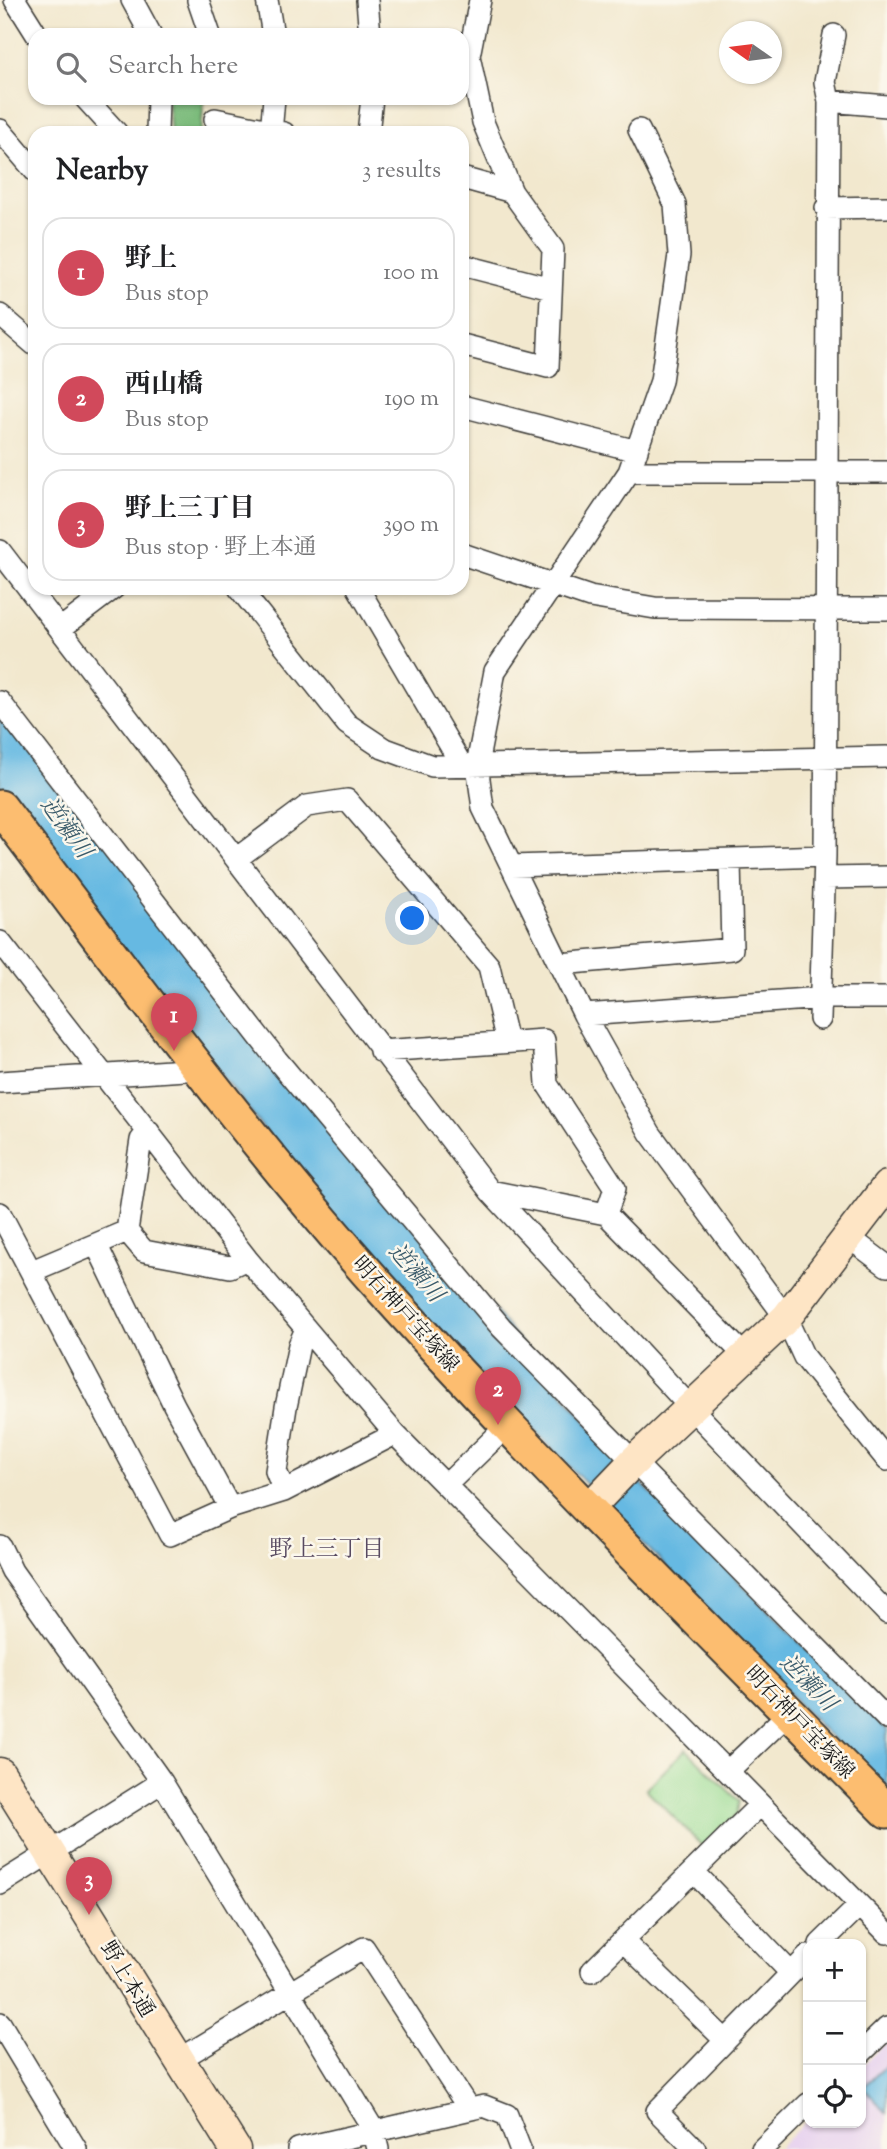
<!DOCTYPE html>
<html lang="en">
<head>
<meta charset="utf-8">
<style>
  body { margin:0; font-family:"Sorts Mill Goudy","Noto Serif JP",serif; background:#f6f6f6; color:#202124 }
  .controls { position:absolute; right:21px; bottom:21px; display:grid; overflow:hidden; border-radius:14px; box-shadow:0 2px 5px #0004 }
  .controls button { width:63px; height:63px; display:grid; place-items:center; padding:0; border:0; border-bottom:2px solid #e0e0e0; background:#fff; color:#202124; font:35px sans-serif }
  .compass { position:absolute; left:719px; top:21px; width:63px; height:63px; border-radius:50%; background:#fff; box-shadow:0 2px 5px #0004; rotate:284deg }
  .you { position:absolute; left:413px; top:919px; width:24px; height:24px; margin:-18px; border:5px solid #fff; border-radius:50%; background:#1a73e8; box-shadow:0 0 0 10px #1a73e833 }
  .badge { display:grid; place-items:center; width:46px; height:46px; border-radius:50%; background:#d1495b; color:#fff; font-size:23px; font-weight:700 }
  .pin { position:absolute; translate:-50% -58px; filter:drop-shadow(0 2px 4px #0008) }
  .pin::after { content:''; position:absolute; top:37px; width:24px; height:21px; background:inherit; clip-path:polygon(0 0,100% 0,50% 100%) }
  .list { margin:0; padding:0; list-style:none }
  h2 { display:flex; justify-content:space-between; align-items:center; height:91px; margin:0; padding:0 28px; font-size:30px }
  h2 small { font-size:23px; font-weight:400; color:#757577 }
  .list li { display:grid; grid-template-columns:46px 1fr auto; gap:21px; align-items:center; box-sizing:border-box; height:112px; margin:0 14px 14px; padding:0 14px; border:2px solid #e0e0e0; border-radius:21px }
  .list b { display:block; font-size:26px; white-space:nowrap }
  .list p { margin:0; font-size:23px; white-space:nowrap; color:#757577 }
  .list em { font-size:23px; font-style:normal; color:#757577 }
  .icon { flex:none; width:38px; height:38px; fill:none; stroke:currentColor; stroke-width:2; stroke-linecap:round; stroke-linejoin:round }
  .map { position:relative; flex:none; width:887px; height:2149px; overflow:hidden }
  .search { position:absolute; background:#fff; box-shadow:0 2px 5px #0004; left:28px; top:28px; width:441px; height:77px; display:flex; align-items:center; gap:18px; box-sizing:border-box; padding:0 24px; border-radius:21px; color:#757577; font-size:26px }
  .panel { position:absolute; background:#fff; box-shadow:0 2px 5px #0004; left:28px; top:126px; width:441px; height:469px; border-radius:21px }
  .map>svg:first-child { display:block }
</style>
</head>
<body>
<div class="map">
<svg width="887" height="2149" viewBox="0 0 887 2149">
  <rect width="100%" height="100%" fill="#fbf7ec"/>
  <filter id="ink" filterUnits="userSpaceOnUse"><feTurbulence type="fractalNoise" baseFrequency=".0143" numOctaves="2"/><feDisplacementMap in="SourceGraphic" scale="14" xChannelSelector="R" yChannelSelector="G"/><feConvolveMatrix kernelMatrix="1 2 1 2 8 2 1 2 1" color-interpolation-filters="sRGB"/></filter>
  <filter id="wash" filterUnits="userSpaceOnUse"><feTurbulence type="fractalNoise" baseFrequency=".00686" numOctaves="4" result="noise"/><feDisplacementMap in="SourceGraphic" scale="28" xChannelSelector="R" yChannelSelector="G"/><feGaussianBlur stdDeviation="1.57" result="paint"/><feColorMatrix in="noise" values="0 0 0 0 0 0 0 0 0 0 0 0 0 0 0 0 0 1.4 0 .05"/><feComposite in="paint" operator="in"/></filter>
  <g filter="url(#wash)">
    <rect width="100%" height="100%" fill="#f2e8ce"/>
    <path fill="#e7d2ef" d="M887 2041V2149H778L808 2119V2123H861V2067Z"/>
    <path fill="#9adb92" stroke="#5b7c57" stroke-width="2" d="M686 1749 739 1801 737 1814 705 1849 646 1789Z"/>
    <path fill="#7bbb7c" stroke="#4c6c4c" stroke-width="2" d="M167 98H204L201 133H171Z"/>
    <path fill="#66b9e2" stroke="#416a7f" stroke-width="2" d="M0 714 619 1461 887 1730V1796L351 1240 0 793Z
      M887 2065V2113L863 2087Z"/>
  </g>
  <g filter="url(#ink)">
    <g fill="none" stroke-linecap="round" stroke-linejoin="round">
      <g stroke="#3c3b37" stroke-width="24">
        <path id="street" d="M15 0 37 35
          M132 0 151 35
          M198 0 210 35
          M267 0 273 35
          M367 0 370 35
          M85 98 117 133
          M829 101 887 106
          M215 119 284 133
          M0 130 35 171
          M639 130 675 204 679 255 661 381 629 472 495 671 477 765 483 808 584 1015 650 1133 786 1318 804 1357 887 1460
          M157 133 158 98
          M271 133 274 98
          M368 133 372 98
          M462 178 512 192
          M826 208 887 207
          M462 265 551 288
          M0 315 35 345
          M462 345 548 367 553 249 512 192 483 122 469 56 480 0
          M462 406 637 451
          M629 472H887
          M0 551 490 1191 692 1409 887 1613
          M462 554 590 597 655 608 887 609
          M239 588 347 724 383 748 432 766 887 757
          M358 588 461 764
          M60 629 114 588
          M0 702 277 1060 501 1327 887 1719
          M236 859 307 806 347 800 489 966 507 1042
          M512 866 825 856
          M825 878 887 877
          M0 942 247 1259 395 1434 887 1933
          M560 964 732 949 730 861
          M584 1015 822 998H887
          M820 1019 825 856 829 101 825 82 834 35
          M380 1051 544 1040 547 1084 615 1188 606 1214 745 1356
          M0 1082 201 1069
          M149 1132 141 1140 127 1231 144 1251 230 1267 247 1259
          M490 1191 606 1214
          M0 1213 170 1535 230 1508 284 1491 395 1434
          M847 1236 887 1266
          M97 1246 174 1405 230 1508
          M32 1271 127 1231
          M446 1485 508 1425
          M284 1491 276 1471 286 1407 299 1345 306 1329
          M0 1546 12 1571 162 1782 373 2129 378 2149
          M728 1771 790 1712
          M694 1872 791 1973
          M0 1884 162 1782
          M623 1941 724 2039
          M820 1944 859 1906
          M592 1971 760 1805
          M0 2023 76 2149
          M861 2053 887 2028
          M177 2061 364 1948 469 2109
          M298 2149 484 2106 507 2115 520 2149
          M695 2149 657 2111 808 1956
          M762 2149 808 2104"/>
      </g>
      <g stroke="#3c3b37" stroke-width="33">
        <path id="secondary" d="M589 1508 633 1462 786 1318 887 1186
          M0 1773 235 2149"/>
      </g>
      <g stroke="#3c3b37" stroke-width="37">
        <path id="primary" d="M0 807C126 973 250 1143 390 1298 549 1475 720 1642 887 1811"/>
      </g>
      <use href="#street" stroke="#fff" stroke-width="21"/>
      <use href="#secondary" stroke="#fee5c5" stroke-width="30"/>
      <use href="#primary" stroke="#fcbd6f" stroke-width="33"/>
    </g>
  </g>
  <g text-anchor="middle" stroke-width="5" stroke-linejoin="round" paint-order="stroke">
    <g font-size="21" fill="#1c1c1c" stroke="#fbf7ec">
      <text transform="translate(406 1314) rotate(48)" y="7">明石神戸宝塚線</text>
      <text transform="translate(800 1722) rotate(46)" y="7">明石神戸宝塚線</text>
      <text transform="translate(128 1979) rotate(59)" y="7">野上本通</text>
    </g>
    <g font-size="23" font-style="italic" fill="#3a5b6b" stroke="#fbf7ec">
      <text transform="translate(67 827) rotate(54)" y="8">逆瀬川</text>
      <text transform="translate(417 1272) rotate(49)" y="8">逆瀬川</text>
      <text transform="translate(809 1682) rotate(46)" y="8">逆瀬川</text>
    </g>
    <g font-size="23" fill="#584a61" stroke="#fbf7ec">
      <text x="327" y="1556">野上三丁目</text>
    </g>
  </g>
</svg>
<div class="controls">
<button>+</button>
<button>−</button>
<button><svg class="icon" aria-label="locate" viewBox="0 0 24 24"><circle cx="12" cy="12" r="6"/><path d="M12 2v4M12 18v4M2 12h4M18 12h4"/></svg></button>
</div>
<svg class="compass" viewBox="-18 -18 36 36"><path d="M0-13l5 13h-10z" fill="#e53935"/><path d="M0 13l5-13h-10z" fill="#757577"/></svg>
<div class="you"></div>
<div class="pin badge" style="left:174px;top:1051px">1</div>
<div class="pin badge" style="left:498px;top:1425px">2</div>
<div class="pin badge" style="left:89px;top:1915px">3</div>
<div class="search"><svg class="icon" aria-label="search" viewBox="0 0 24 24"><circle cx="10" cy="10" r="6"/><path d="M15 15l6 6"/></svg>Search here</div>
<section class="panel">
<h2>Nearby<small>3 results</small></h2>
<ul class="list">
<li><span class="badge">1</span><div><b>野上</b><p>Bus stop</p></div><em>100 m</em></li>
<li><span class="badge">2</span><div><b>西山橋</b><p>Bus stop</p></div><em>190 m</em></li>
<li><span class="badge">3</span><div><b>野上三丁目</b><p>Bus stop · 野上本通</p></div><em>390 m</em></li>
</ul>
</section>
</div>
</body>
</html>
